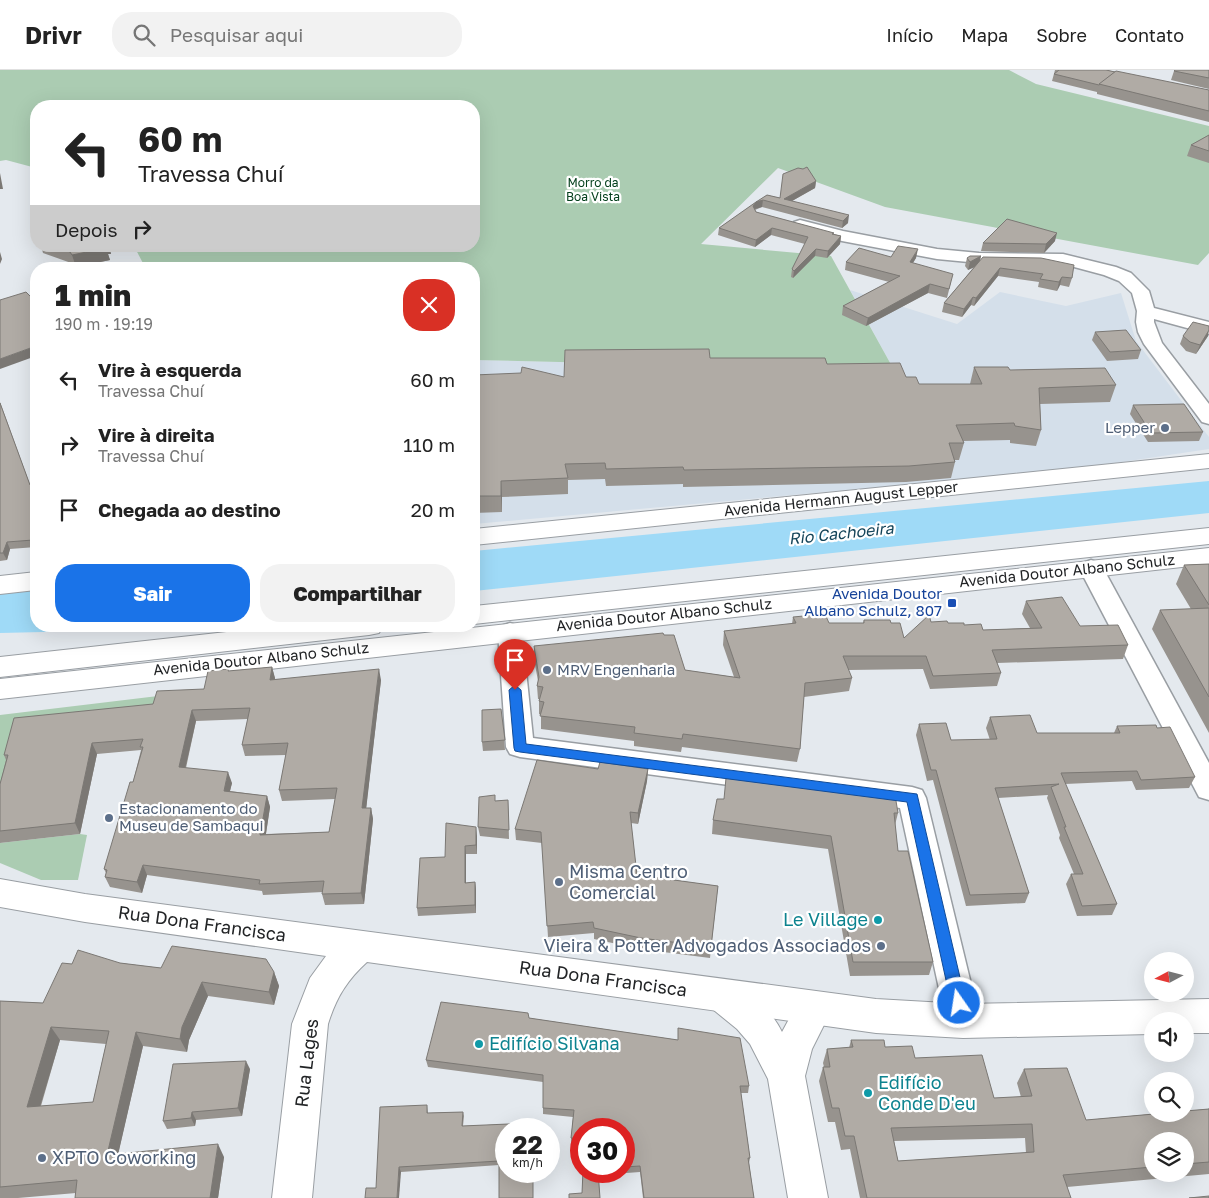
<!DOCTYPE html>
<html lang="pt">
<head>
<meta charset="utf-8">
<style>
	body { margin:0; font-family:"Golos Text",sans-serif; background:#f2f2f2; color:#222; height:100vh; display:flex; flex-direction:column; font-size:19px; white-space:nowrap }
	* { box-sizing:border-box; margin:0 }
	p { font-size:16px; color:#767676 }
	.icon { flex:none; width:28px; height:28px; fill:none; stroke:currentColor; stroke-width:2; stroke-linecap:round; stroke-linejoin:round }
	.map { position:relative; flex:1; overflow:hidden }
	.panel { position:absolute; left:30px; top:192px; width:450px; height:370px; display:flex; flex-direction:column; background:#fff; border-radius:20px; box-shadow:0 5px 20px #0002 }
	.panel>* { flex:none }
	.top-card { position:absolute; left:30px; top:30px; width:450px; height:152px; border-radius:20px; box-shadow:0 5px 20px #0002; background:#fff; color:#222; overflow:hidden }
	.needle { width:32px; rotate:263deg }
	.controls { position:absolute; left:1144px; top:882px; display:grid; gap:10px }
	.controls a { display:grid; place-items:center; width:50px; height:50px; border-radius:50%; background:#fff; box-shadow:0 5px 20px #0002; font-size:25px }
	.speed { position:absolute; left:495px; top:1048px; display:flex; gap:10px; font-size:25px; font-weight:700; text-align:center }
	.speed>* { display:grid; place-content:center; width:65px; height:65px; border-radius:50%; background:#fff; box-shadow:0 5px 20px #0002; line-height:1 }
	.speed small { font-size:12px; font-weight:400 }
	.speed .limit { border:8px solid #d22; background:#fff; color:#111 }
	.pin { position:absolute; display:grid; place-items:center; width:42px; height:42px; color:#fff; margin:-51px -21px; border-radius:50% 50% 50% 0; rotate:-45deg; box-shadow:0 0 5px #0007 }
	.pin .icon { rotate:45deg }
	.me { position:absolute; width:55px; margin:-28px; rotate:347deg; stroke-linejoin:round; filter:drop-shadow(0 0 4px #0008) }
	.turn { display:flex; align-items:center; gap:18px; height:105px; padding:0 25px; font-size:22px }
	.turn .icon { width:65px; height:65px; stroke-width:2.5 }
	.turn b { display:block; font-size:35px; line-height:42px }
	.then { display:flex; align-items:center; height:48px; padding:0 25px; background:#0003; gap:10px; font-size:19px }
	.round { display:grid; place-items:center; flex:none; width:52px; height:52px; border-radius:20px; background:#f2f2f2 }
	.summary { display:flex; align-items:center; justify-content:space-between; height:85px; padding:0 25px }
	h1 { font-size:30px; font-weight:800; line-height:38px }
	.primary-button { display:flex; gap:10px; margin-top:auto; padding:10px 25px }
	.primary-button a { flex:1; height:58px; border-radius:20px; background:#1a73e8; color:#fff; font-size:20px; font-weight:800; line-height:58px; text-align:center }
	.primary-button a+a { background:#f2f2f2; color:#222 }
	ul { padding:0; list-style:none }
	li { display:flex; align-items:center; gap:15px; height:65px; padding:0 25px }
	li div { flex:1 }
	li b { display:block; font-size:19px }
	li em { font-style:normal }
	header { display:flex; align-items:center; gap:30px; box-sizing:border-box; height:70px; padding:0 25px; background:#fff; border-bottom:1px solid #e0e0e0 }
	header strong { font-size:24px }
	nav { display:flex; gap:28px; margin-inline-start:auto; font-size:18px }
	.search { width:350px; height:45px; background:#f2f2f2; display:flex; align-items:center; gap:12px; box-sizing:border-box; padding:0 18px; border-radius:20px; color:#767676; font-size:19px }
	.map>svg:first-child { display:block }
</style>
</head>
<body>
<header>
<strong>Drivr</strong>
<div class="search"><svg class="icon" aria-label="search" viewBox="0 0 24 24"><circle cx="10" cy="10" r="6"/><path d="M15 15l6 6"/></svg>Pesquisar aqui</div>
<nav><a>Início</a><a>Mapa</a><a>Sobre</a><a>Contato</a></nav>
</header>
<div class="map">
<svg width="1209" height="1128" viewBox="0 0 1209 1128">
	<rect width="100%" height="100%" fill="#e4e9ee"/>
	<!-- built -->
	<path fill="#d4dfea" d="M850 220 957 254 1000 222 1066 236 1121 223 1136 271 1209 367V379L1069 400 474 454V290L894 300Z"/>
	<!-- green -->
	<g fill="#abccb2">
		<path d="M0 0H1009L1036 14 1209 56V183L1198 195 885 137 778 98 701 174 831 186 894 300 474 290V199H146L134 176H474V36H36V98L6 90 0 91Z"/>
		<path d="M158 626 154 645 0 748V645Z"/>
		<path d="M80 764 87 765 78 810H41L0 793V773Z"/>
	</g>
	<!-- water -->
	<g fill="#9fdaf7">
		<path d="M1209 411V443L474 521V481Z"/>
		<path d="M36 520V556H135L86 561 0 563V523Z"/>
	</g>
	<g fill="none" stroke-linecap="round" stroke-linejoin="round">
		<defs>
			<g id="minor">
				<path d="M800 150 843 161 937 179 979 183 1063 184 1116 197 1131 203 1149 221 1154 238 1209 252V264L1154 249V252L1162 273 1209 334V354L1202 352 1144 274 1138 262 1136 252 1137 241 1132 223 1119 211 1104 205 1063 194 979 193 937 189 842 171 794 158 792 155 794 152Z"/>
				<path d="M1091 490 1099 493 1103 498 1209 693V730L1199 727 1079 498 1083 493Z"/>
				<path d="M510 553 519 556 522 562 533 668 912 717 922 720 926 728 980 951 975 962 963 966 951 962 946 951 900 738 520 687 510 684 506 677 498 562 501 556Z"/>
			</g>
			<path id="tertiary" d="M723 910C748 919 770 938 782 962L801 927 814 922 827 927 832 939 812 979 805 1006 828 1128H788L768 1009 750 974 737 959 710 937 705 926 710 915Z"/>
			<path id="secondary" d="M0 809 85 824 876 929 963 934 1209 929V963H1185V951H1152V964L963 968 876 963 367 892C347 910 336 928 328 954L312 1128H272L292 954 310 908 326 886 85 852 0 837Z"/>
			<g id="primary">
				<path d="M1209 384V398L474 475V459Z"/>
				<path d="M1209 458V474L474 554V536Z"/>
				<path d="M1209 478V494L0 629V609Z"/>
				<path d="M36 502V520L0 524V506Z"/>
				<path d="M281 556H383L379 563 369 565 0 607V587Z"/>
			</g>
		</defs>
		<!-- minor casing -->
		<use href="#minor" stroke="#999ea3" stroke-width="3"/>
		<!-- tertiary casing -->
		<use href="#tertiary" stroke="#999ea3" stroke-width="2"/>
		<!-- secondary casing -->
		<use href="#secondary" stroke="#999ea3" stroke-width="2"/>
		<!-- primary casing -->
		<use href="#primary" stroke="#999ea3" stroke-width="2"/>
		<!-- minor -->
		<use href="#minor" fill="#fff" fill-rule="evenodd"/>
		<!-- tertiary -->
		<use href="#tertiary" fill="#fff" fill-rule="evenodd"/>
		<!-- secondary -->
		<use href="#secondary" fill="#fff" fill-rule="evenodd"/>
		<!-- primary -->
		<use href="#primary" fill="#fff" fill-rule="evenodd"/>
	</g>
	<!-- wall -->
	<g fill="#97938e" fill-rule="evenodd">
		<path d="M1055 0H1106L1209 20V52L1097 24V22L1052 11Z"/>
		<path d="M1209 0V19L1171 10 1174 1Z"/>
		<path d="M1209 65V93L1187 86 1191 75Z"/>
		<path d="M816 111 815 118 792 131 848 153 842 158 762 137 755 140 756 142 841 166 840 174 827 188 815 186 793 208 791 207 792 199 805 174 771 165 755 177 718 165 719 158 767 125 780 128Z"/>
		<path d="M1055 171 1044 183 981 181 983 173Z"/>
		<path d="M41 176H109L111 184H108L110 190 76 197 74 194 43 183Z"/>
		<path d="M981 186 980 190 1072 208 1069 217 1060 215 1057 221 1038 217 1039 212 998 206 974 236 971 235 962 247 942 242 944 233 974 197 968 200 965 196 967 188Z"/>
		<path d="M891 187 916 188 913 193 951 212 947 228 928 223 866 256 842 245 843 236 889 212 845 200 846 192Z"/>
		<path d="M1095 262 1141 280 1138 289 1107 291 1092 270Z"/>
		<path d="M1183 266H1208L1196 284 1186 281 1180 274Z"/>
		<path d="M710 288 827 294 906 307 919 314H970L974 297 1010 300 1116 315 1110 332 1040 334 1041 360 1036 376 1010 373V370L963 371 964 373 959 390H955V392L951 408 906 412 683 417V414L606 416 605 409 568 410V424L502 427V442L474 443V298H475V305L564 307Z"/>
		<path d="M0 332 30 415H36V477L10 479 7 490 0 491Z"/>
		<path d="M1133 335 1203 362 1199 371 1148 372 1130 344Z"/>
		<path d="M1209 494V663L1152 559 1160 540 1191 539 1176 514 1184 495Z"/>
		<path d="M1026 531 1080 556 1128 575 1123 589 997 593 1001 603 997 616 930 619 923 599 848 600 852 608 849 621 804 627 800 679 797 692 682 677 681 682 634 676V671L541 659V645L539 644V629H538L537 616 538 611 534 589V576L685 600 734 607 723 575 724 561 792 554 793 547 829 553H863L864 550 891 553 904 568 931 552 964 555 983 560 1030 558 1022 544Z"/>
		<path d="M272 597 275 609 381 610 366 738H371L373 749 364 834 325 835 322 824 323 822 263 825 262 821 147 805 142 823 110 817 105 807 106 803 104 799 133 712 141 680 97 684 80 764 0 773V714L6 690 4 685 153 634 204 619 230 601ZM248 649 242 675 245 686 286 685 279 720 282 731 335 729 329 762 266 764 270 737 267 726 230 721 232 713 186 698 196 651Z"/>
		<path d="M501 639 505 680 483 681 482 672Z"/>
		<path d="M990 647 1037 663H1114L1117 656 1157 658 1195 707 1189 718 1136 720 1132 711 1065 714 1117 834 1112 845 1077 846 1066 814 1071 804H1074L1059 768 1060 765 1047 728 1048 725 998 728 1029 823 1025 833 966 836 933 710 927 711 916 665 919 654 951 670H990L986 658Z"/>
		<path d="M598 699H648L647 711 638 754 631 753 637 805 718 816 710 888 640 879 594 869V863L548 867 542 773 516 770 515 759Z"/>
		<path d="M844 718 898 743 895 755 898 781 933 892 929 905 850 906 828 779 712 764 713 750 724 729 843 723Z"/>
		<path d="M508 730 509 769 480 766 478 757 495 731Z"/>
		<path d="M477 766V784H466V813L475 812 476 820V843L418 846 417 838 445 787Z"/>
		<path d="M120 893 161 898 274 902 279 916 274 935 208 926 189 970 187 982 143 976 118 1084 224 1087 218 1128H75L76 1123 18 1128H0V931L43 933 72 894ZM60 970 106 974 93 1032 41 1036Z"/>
		<path d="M529 948 678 970V958L749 1016 748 1023H741L750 1088 749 1093 754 1128H643L640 1102 599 1105 582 1123 583 1101H624V1059H581V1076L571 1074V1068L573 1047 543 1044V1012L428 997 426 990Z"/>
		<path d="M851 970 885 977 915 988 994 1028 1021 1027 1017 1013 1024 999 1086 1050 1208 1039 1209 1038V1104L1067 1117 1071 1128H860L850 1079 841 1080 835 1052H828L819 1011 823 997H824L823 993 827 979 849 978ZM1025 1068 1026 1083 898 1091 894 1071ZM1152 1071H1185V1104H1152Z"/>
		<path d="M250 999 242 1046 196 1050 195 1056 167 1059 163 1051Z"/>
		<path d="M427 1035 428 1043 463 1042 464 1046 463 1056 532 1053 499 1095 401 1102 376 1118Z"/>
	</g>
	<!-- shaded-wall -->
	<g fill="#7b7874">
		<path d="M0 103 3 119H0Z"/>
		<path d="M816 111 815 118 783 136 784 129Z"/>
		<path d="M763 130 762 137 755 139 752 143 753 136 756 132Z"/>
		<path d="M849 145 848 153 842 158 843 151Z"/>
		<path d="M772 158 771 165 755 177 756 170Z"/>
		<path d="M1057 163 1055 171 1044 183 1046 174Z"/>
		<path d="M841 166 840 174 827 188 828 181Z"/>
		<path d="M105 176H109L111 184H108L110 190 76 197 72 185Z"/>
		<path d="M816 179 815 186 793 208 794 201Z"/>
		<path d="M918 179 916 188 908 200 910 192Z"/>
		<path d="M0 182 2 189 0 194Z"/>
		<path d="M981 186 979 195 968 200 970 192Z"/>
		<path d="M1000 198 998 206 974 236 976 228Z"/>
		<path d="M1062 207 1060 215 1057 221 1059 212Z"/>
		<path d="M930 214 928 223 866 256 868 248Z"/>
		<path d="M973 227 971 235 962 247 964 239Z"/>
		<path d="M1209 260 1208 266 1196 284 1200 275Z"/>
		<path d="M36 276V286L0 299V289Z"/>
		<path d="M501 411 502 427V442L501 426Z"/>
		<path d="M36 456V477L33 470Z"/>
		<path d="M7 472 10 479 7 490 3 483Z"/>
		<path d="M272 597 275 608 273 621 270 610Z"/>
		<path d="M379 599 381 610 365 749 362 738Z"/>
		<path d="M192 640 196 651 183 708 179 697Z"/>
		<path d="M92 673 97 684 80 764 75 753Z"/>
		<path d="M648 699 647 711 638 754V743Z"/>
		<path d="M228 702 232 713 227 732 224 721Z"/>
		<path d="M267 726 270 737 264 776 260 765Z"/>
		<path d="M371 738 373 749 364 834 361 823Z"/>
		<path d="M476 757 477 766V784L476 775Z"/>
		<path d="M465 776 466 784V821L465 813Z"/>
		<path d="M143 795 147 805 142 823 137 812Z"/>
		<path d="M475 812 476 820V843L475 835Z"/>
		<path d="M274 902 279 916 274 935 269 922Z"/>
		<path d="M202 912 208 926 189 970 187 982 180 969 182 957Z"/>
		<path d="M51 957 60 970 36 1050 27 1037Z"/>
		<path d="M136 962 143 976 115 1098 107 1085Z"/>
		<path d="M246 991 250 999 242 1046 238 1038Z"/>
		<path d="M192 1042 196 1050 195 1056 191 1048Z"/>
		<path d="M218 1074 224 1087 218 1128H210Z"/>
		<path d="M399 1097 401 1102 399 1128H397Z"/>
	</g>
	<!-- building -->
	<g fill="#b0aba5" stroke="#7b7874" fill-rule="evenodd">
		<path d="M1059 0H1106L1115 2 1099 15 1054 4Z"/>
		<path d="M1175 0H1209V8L1174 1Z"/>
		<path d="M1116 1 1209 20V41L1099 14Z"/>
		<path d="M1209 65V81L1191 75Z"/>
		<path d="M807 97 816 111 784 129 849 145 843 151 763 130 756 132 767 125 780 128 783 104 798 98 803 99Z"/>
		<path d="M756 132 753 136 756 142 834 163 832 164 841 166 828 181 816 179 794 201 792 199 808 167 772 158 756 170 719 158Z"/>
		<path d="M1007 149 1057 163 1046 174 983 173Z"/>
		<path d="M54 176H105L106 178 72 185 70 182Z"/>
		<path d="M898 176 918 179 910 192 953 204 949 219 930 214 868 248 843 236 900 206 846 192 859 178 891 187Z"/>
		<path d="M970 186H981L970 192 967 188Z"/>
		<path d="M983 187 1041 188 1074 195 1072 208 1062 207 1059 212 1040 209 1043 204 1000 198 976 228 973 227 964 239 944 233Z"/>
		<path d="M26 222 36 232V276L0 289V230Z"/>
		<path d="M1193 252 1209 256V260L1200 275 1190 272 1183 266Z"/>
		<path d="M1126 260 1141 280 1110 282 1095 262Z"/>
		<path d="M709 279 710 288H825L827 294 900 293 906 307H916L919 314H982L974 297H1008L1010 300 1105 298 1116 315 1039 318 1041 360 1015 356 1014 353 956 355 964 373H949L955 392 909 396 684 400 683 397 606 399 605 393 565 394 568 408 501 411V426H474V298H475L474 305 521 303 522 297 564 307 565 280Z"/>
		<path d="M0 333 30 415H36V456L33 470 7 472 3 483H0Z"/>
		<path d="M1184 334 1203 362 1151 363 1133 335Z"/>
		<path d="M1209 494V535L1184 495Z"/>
		<path d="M1062 527 1080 556 1118 555 1128 575 992 580 1001 603 933 606 926 586H843L852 608 805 613 800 679 683 664 682 669 634 663 635 657 540 646 544 632 539 631 543 617 537 616 539 607 534 576 663 563 664 565H674L685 600 740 608 724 561 796 553 793 547 825 544 829 553H864V550H890L891 553H900L904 568 929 545 931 552 947 551 948 553H964V555L981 554 983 560 1042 558 1026 531Z"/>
		<path d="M1209 538V627L1160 540Z"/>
		<path d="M272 597 270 610 379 599 362 738H371L361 823 322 824 324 811 259 814 260 810 143 795 137 812 105 807 107 800 104 799 130 712H133L143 677H140L143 669 92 673 75 753 0 761V714L8 685H4L14 648 153 634 157 621 204 619 208 601 229 599 228 601ZM250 638 242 675 288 673 279 720 337 718 329 762 260 765 267 726 224 721 228 702 179 697 192 640Z"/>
		<path d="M501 639 505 670 482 672V640Z"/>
		<path d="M1030 645 1037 663H1120L1117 656 1156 655 1157 658 1170 657 1195 707 1141 710 1137 701 1061 703 1117 834 1082 836 1071 804H1083L1064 757H1066L1051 717 1059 714 995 718 1029 823 970 825 936 700H931L919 654 946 653 951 670 997 669 990 647Z"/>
		<path d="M537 690 598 699 600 692 648 699 638 743 630 742 637 805 718 816 711 877 641 868 594 858 593 852 547 856 541 762 515 759Z"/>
		<path d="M726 708 844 723V718L895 725 898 743H894L898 781H908L933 892H853L831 766 713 750 717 729H724Z"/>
		<path d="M495 725V731L508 730 509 760 478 757 479 727Z"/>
		<path d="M446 753 476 757V775L465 776V813L475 812V835L417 838 420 788 445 787Z"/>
		<path d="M172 876 266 889 274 902 269 922 202 912 182 957 180 969 136 962 107 1085 218 1074 210 1128H75L77 1110 0 1117V931L43 933 62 893 72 894 78 880 120 893 161 898ZM51 957 109 961 93 1032 27 1037Z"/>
		<path d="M441 932 528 943 529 948 678 970V958L740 968 749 1016H740L750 1088H748L754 1128H644L640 1096 624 1097V1059H581V1069L571 1068 574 1040 543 1038V1005L426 990Z"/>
		<path d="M851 970H884L885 977 912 976 915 988 982 985 994 1028 1032 1026 1024 999 1067 998 1086 1050 1154 1044H1185V1041L1209 1039V1092L1185 1094V1071H1152V1097L1063 1105 1071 1128H867L854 1066H845L839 1038H832L823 997H830L827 979 853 977ZM1032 1054 1034 1082 898 1091 891 1058Z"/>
		<path d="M246 991 238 1038 192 1042 191 1048 163 1051 173 994Z"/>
		<path d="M427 1035V1043L463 1042 462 1056 532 1053V1059H506V1101H533V1128H499V1091L399 1097 397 1128H365L366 1118H376L380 1037Z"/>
		<path d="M583 1101H598L600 1128H569V1124L582 1123Z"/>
		<path d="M1209 1126V1128H1189Z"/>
	</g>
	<!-- route -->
	<path fill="#1a73e8" stroke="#114b97" d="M515 615 521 620 526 674 917 724 966 933 964 938 959 940 953 938 951 933 907 732 520 682 515 681 514 678 509 620Z"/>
	<!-- markers -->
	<g fill="#5c6f8a" stroke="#fff" stroke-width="2">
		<circle cx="1165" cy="358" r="5"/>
		<circle cx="547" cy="600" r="5"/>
		<circle cx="109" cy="748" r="5"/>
		<circle cx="559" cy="812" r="5"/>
		<circle cx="881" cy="876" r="5"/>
		<circle cx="42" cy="1088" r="5"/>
	</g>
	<rect fill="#1a4fb4" stroke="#fff" stroke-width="2" x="947" y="528" width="10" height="10" rx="2.5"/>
	<g fill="#0f9aa8" stroke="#fff" stroke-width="2">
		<circle cx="878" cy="850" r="5"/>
		<circle cx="479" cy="974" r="5"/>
		<circle cx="868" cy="1023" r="5"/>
	</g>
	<g text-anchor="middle" stroke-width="4.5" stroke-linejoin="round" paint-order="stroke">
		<!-- far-park labels -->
		<g font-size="12" fill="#05401d" stroke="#fff">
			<text x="593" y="117">Morro da<tspan x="593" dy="14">Boa Vista</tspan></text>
		</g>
		<!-- service labels -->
		<g font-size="15" fill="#4e5e75" stroke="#fff" text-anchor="start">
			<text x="1155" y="363" text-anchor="end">Lepper</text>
			<text x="557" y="605">MRV Engenharia</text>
			<text x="119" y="744">Estacionamento do<tspan x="119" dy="17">Museu de Sambaqui</tspan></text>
		</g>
		<!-- street labels -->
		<g font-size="15" fill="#222426" stroke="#fff">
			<text transform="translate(841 429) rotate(-6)" y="5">Avenida Hermann August Lepper</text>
			<text transform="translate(1067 501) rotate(-6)" y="5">Avenida Doutor Albano Schulz</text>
			<text transform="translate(664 545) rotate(-6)" y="5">Avenida Doutor Albano Schulz</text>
			<text transform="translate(261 589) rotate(-6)" y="5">Avenida Doutor Albano Schulz</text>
		</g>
		<!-- transit labels -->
		<g font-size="15" fill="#164399" stroke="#fff" text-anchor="end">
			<text x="942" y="529">Avenida Doutor<tspan x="942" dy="17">Albano Schulz, 807</tspan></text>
		</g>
		<!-- water labels -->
		<g font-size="16" font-style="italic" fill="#144459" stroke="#fff">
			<text transform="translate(841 463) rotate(-6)" y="6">Rio Cachoeira</text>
		</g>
		<!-- near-service labels -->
		<g font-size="18" fill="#4e5e75" stroke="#fff" text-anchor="start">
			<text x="569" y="808">Misma Centro<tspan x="569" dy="21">Comercial</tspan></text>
			<text x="871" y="882" text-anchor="end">Vieira &amp; Potter Advogados Associados</text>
			<text x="52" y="1094">XPTO Coworking</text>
		</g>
		<!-- near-culture labels -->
		<g font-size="18" fill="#0d838f" stroke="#fff" text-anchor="start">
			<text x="868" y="856" text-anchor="end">Le Village</text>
			<text x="489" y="980">Edifício Silvana</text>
			<text x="878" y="1019">Edifício<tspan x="878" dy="21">Conde D'eu</tspan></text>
		</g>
		<!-- near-street labels -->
		<g font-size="18" fill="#222426" stroke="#fff">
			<text transform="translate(202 854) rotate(8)" y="6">Rua Dona Francisca</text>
			<text transform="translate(603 909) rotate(8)" y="6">Rua Dona Francisca</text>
			<text transform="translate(307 993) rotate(-83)" y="6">Rua Lages</text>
		</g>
	</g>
</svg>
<div class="controls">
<a><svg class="needle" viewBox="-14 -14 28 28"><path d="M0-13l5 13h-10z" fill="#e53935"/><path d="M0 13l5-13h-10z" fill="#767676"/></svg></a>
<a><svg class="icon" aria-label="sound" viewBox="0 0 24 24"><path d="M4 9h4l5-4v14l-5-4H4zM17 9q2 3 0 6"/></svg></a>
<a><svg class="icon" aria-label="search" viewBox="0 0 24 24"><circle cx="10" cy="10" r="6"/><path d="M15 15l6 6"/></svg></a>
<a><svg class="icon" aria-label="layers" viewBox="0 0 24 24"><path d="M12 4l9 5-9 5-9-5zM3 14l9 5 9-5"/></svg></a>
</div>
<div class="speed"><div>22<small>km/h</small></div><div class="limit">30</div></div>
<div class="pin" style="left:515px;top:620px;background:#d93025"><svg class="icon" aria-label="arrive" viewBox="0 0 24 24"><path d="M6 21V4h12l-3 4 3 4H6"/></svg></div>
<svg class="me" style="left:959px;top:933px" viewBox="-20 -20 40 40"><circle r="17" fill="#1a73e8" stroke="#fff" stroke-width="3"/><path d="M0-11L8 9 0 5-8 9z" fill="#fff"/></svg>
<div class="top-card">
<div class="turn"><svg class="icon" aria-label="left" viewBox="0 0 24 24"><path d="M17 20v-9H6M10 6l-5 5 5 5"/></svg><div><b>60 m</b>Travessa Chuí</div></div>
<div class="then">Depois<svg class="icon" aria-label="right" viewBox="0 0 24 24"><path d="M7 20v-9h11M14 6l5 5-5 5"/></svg></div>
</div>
<section class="panel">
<div class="summary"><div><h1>1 min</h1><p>190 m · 19:19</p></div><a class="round" style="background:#d93025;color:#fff"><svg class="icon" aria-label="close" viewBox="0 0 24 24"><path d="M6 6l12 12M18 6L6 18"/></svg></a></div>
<ul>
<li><svg class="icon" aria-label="left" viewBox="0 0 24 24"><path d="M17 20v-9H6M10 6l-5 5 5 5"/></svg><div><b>Vire à esquerda</b><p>Travessa Chuí</p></div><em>60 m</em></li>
<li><svg class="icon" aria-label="right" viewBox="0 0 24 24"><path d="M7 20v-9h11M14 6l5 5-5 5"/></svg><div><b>Vire à direita</b><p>Travessa Chuí</p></div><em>110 m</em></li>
<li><svg class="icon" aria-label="arrive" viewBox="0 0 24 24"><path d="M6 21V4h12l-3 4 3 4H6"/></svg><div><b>Chegada ao destino</b></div><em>20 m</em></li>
</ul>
<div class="primary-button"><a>Sair</a><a>Compartilhar</a></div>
</section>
</div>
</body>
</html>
